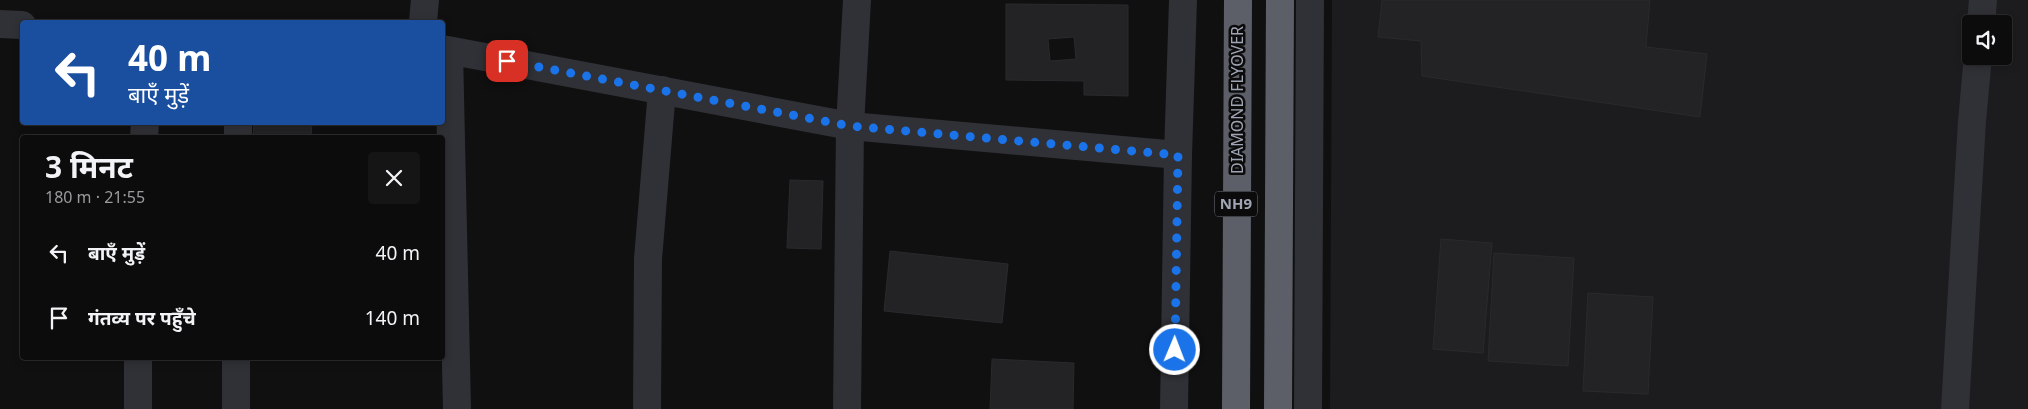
<!DOCTYPE html>
<html lang="hi">
<head>
<meta charset="utf-8">
<style>
	body { margin:0; font-family:"Noto Sans","Noto Sans Devanagari",sans-serif; background:#151516; color:#f1f3f6; height:100vh; display:flex; flex-direction:column; font-size:19px; white-space:nowrap }
	* { box-sizing:border-box; margin:0 }
	p { font-size:16px; color:#9a9b9d }
	.icon { flex:none; width:28px; height:28px; fill:none; stroke:currentColor; stroke-width:2; stroke-linecap:round; stroke-linejoin:round }
	.map { position:relative; flex:1; overflow:hidden }
	.side { position:absolute; left:20px; top:135px; width:425px; height:225px; display:flex; flex-direction:column; background:#0c0c0d; border-radius:5px; box-shadow:0 2px 8px #0003,0 0 0 1px #2c2c2e }
	.side>* { flex:none }
	.banner { position:absolute; left:20px; top:20px; width:425px; height:105px; border-radius:5px; box-shadow:0 2px 8px #0003,0 0 0 1px #2c2c2e; background:#1a4fa0; color:#fff; overflow:hidden }
	.buttons { position:absolute; left:1962px; top:15px; display:grid; gap:10px }
	.buttons a { display:grid; place-items:center; width:50px; height:50px; border-radius:5px; background:#0c0c0d; box-shadow:0 2px 8px #0003,0 0 0 1px #2c2c2e; font-size:25px }
	.pin { position:absolute; display:grid; place-items:center; width:42px; height:42px; color:#fff; margin:-21px; border-radius:10px; box-shadow:0 2px 8px #0006 }
	.me { position:absolute; width:55px; margin:-28px; rotate:1deg; stroke-linejoin:round; filter:drop-shadow(0 0 4px #0008) }
	.turn { display:flex; align-items:center; gap:18px; height:105px; padding:0 25px; font-size:22px }
	.turn .icon { width:65px; height:65px; stroke-width:2.5 }
	.turn b { display:block; font-size:35px; line-height:42px }
	.round { display:grid; place-items:center; flex:none; width:52px; height:52px; border-radius:5px; background:#151516 }
	.headline { display:flex; align-items:center; justify-content:space-between; height:85px; padding:0 25px }
	h1 { font-size:30px; font-weight:700; line-height:38px }
	ul { padding:0; list-style:none }
	li { display:flex; align-items:center; gap:15px; height:65px; padding:0 25px }
	li div { flex:1 }
	li b { display:block; font-size:19px }
	li em { font-style:normal }
	.map>svg:first-child { display:block }
</style>
</head>
<body>
<div class="map">
<svg width="2028" height="409" viewBox="0 0 2028 409">
	<rect width="100%" height="100%" fill="#101011"/>
	<!-- built -->
	<path fill="#1c1c1e" fill-rule="evenodd" d="M1332 0H2028V409H1330ZM1971 24H2004V56H1971Z"/>
	<!-- building -->
	<g fill="#232325" stroke="#2a292d" fill-rule="evenodd">
		<path d="M1382 0H1650L1646 47 1707 54 1700 117 1422 76 1421 41 1378 37Z"/>
		<path d="M1006 4 1128 5V96L1084 95V81L1006 80ZM1074 37 1076 59 1050 61 1048 39Z"/>
		<path d="M254 122H312L311 138H253Z"/>
		<path d="M790 180 823 181 821 249 787 248Z"/>
		<path d="M1441 239 1492 243 1483 353 1433 349Z"/>
		<path d="M890 251 1008 264 1002 323 884 311Z"/>
		<path d="M1494 253 1574 258 1568 366 1488 361Z"/>
		<path d="M1588 293 1653 297 1648 394 1583 391Z"/>
		<path d="M992 359 1074 363 1073 409H990Z"/>
	</g>
	<g fill="none" stroke-linecap="round" stroke-linejoin="round">
		<!-- minor -->
		<g stroke="#303136" stroke-width="28">
			<path d="M423 22 425 0"/>
			<path d="M0 24 22 25"/>
			<path d="M1981 24 1983 0"/>
			<path d="M442 49 850 126 1178 155"/>
			<path d="M449 51 457 409"/>
			<path d="M144 138 145 122"/>
			<path d="M238 138V122"/>
			<path d="M138 409V358"/>
			<path d="M236 409V358"/>
			<path d="M647 409 648 259 662 90"/>
			<path d="M847 409 850 126 857 0"/>
			<path d="M1174 409 1178 155 1183 0"/>
			<path d="M1308 409 1310 0"/>
			<path d="M1955 409 1972 121 1978 56"/>
		</g>
		<!-- highway -->
		<g stroke="#5c5f68" stroke-width="28">
			<path d="M1236 409 1238 0"/>
			<path d="M1278 409 1280 0"/>
		</g>
	</g>
	<g fill="none" stroke-linecap="round" stroke-linejoin="round">
		<!-- route -->
		<path stroke="#1a73e8" stroke-width="9" stroke-dasharray="0 16.2" d="M507 61 850 126 1178 155 1175 350"/>
	</g>
	<g text-anchor="middle" stroke-width="5" stroke-linejoin="round" paint-order="stroke">
		<!-- shield labels -->
		<rect fill="#0b0b0c" stroke="#737781" stroke-width="1" x="1215" y="191.5" width="42" height="25" rx="4"/>
		<g font-size="15" font-weight="bold" fill="#a0a5b3">
			<text x="1236" y="209">NH9</text>
		</g>
		<!-- street labels -->
		<g font-size="16" fill="#a0a5b3" stroke="#0b0b0c">
			<text transform="translate(1237 100) rotate(-90)" y="6">DIAMOND FLYOVER</text>
		</g>
	</g>
</svg>
<div class="buttons">
<a><svg class="icon" aria-label="sound" viewBox="0 0 24 24"><path d="M4 9h4l5-4v14l-5-4H4zM17 9q2 3 0 6"/></svg></a>
</div>
<div class="pin" style="left:507px;top:61px;background:#d93025"><svg class="icon" aria-label="arrive" viewBox="0 0 24 24"><path d="M6 21V4h12l-3 4 3 4H6"/></svg></div>
<svg class="me" style="left:1175px;top:350px" viewBox="-20 -20 40 40"><circle r="17" fill="#1a73e8" stroke="#fff" stroke-width="3"/><path d="M0-11L8 9 0 5-8 9z" fill="#fff"/></svg>
<div class="banner">
<div class="turn"><svg class="icon" aria-label="left" viewBox="0 0 24 24"><path d="M17 20v-9H6M10 6l-5 5 5 5"/></svg><div><b>40 m</b>बाएँ मुड़ें</div></div>
</div>
<section class="side">
<div class="headline"><div><h1>3 मिनट</h1><p>180 m · 21:55</p></div><a class="round"><svg class="icon" aria-label="close" viewBox="0 0 24 24"><path d="M6 6l12 12M18 6L6 18"/></svg></a></div>
<ul>
<li><svg class="icon" aria-label="left" viewBox="0 0 24 24"><path d="M17 20v-9H6M10 6l-5 5 5 5"/></svg><div><b>बाएँ मुड़ें</b></div><em>40 m</em></li>
<li><svg class="icon" aria-label="arrive" viewBox="0 0 24 24"><path d="M6 21V4h12l-3 4 3 4H6"/></svg><div><b>गंतव्य पर पहुँचे</b></div><em>140 m</em></li>
</ul>
</section>
</div>
</body>
</html>
